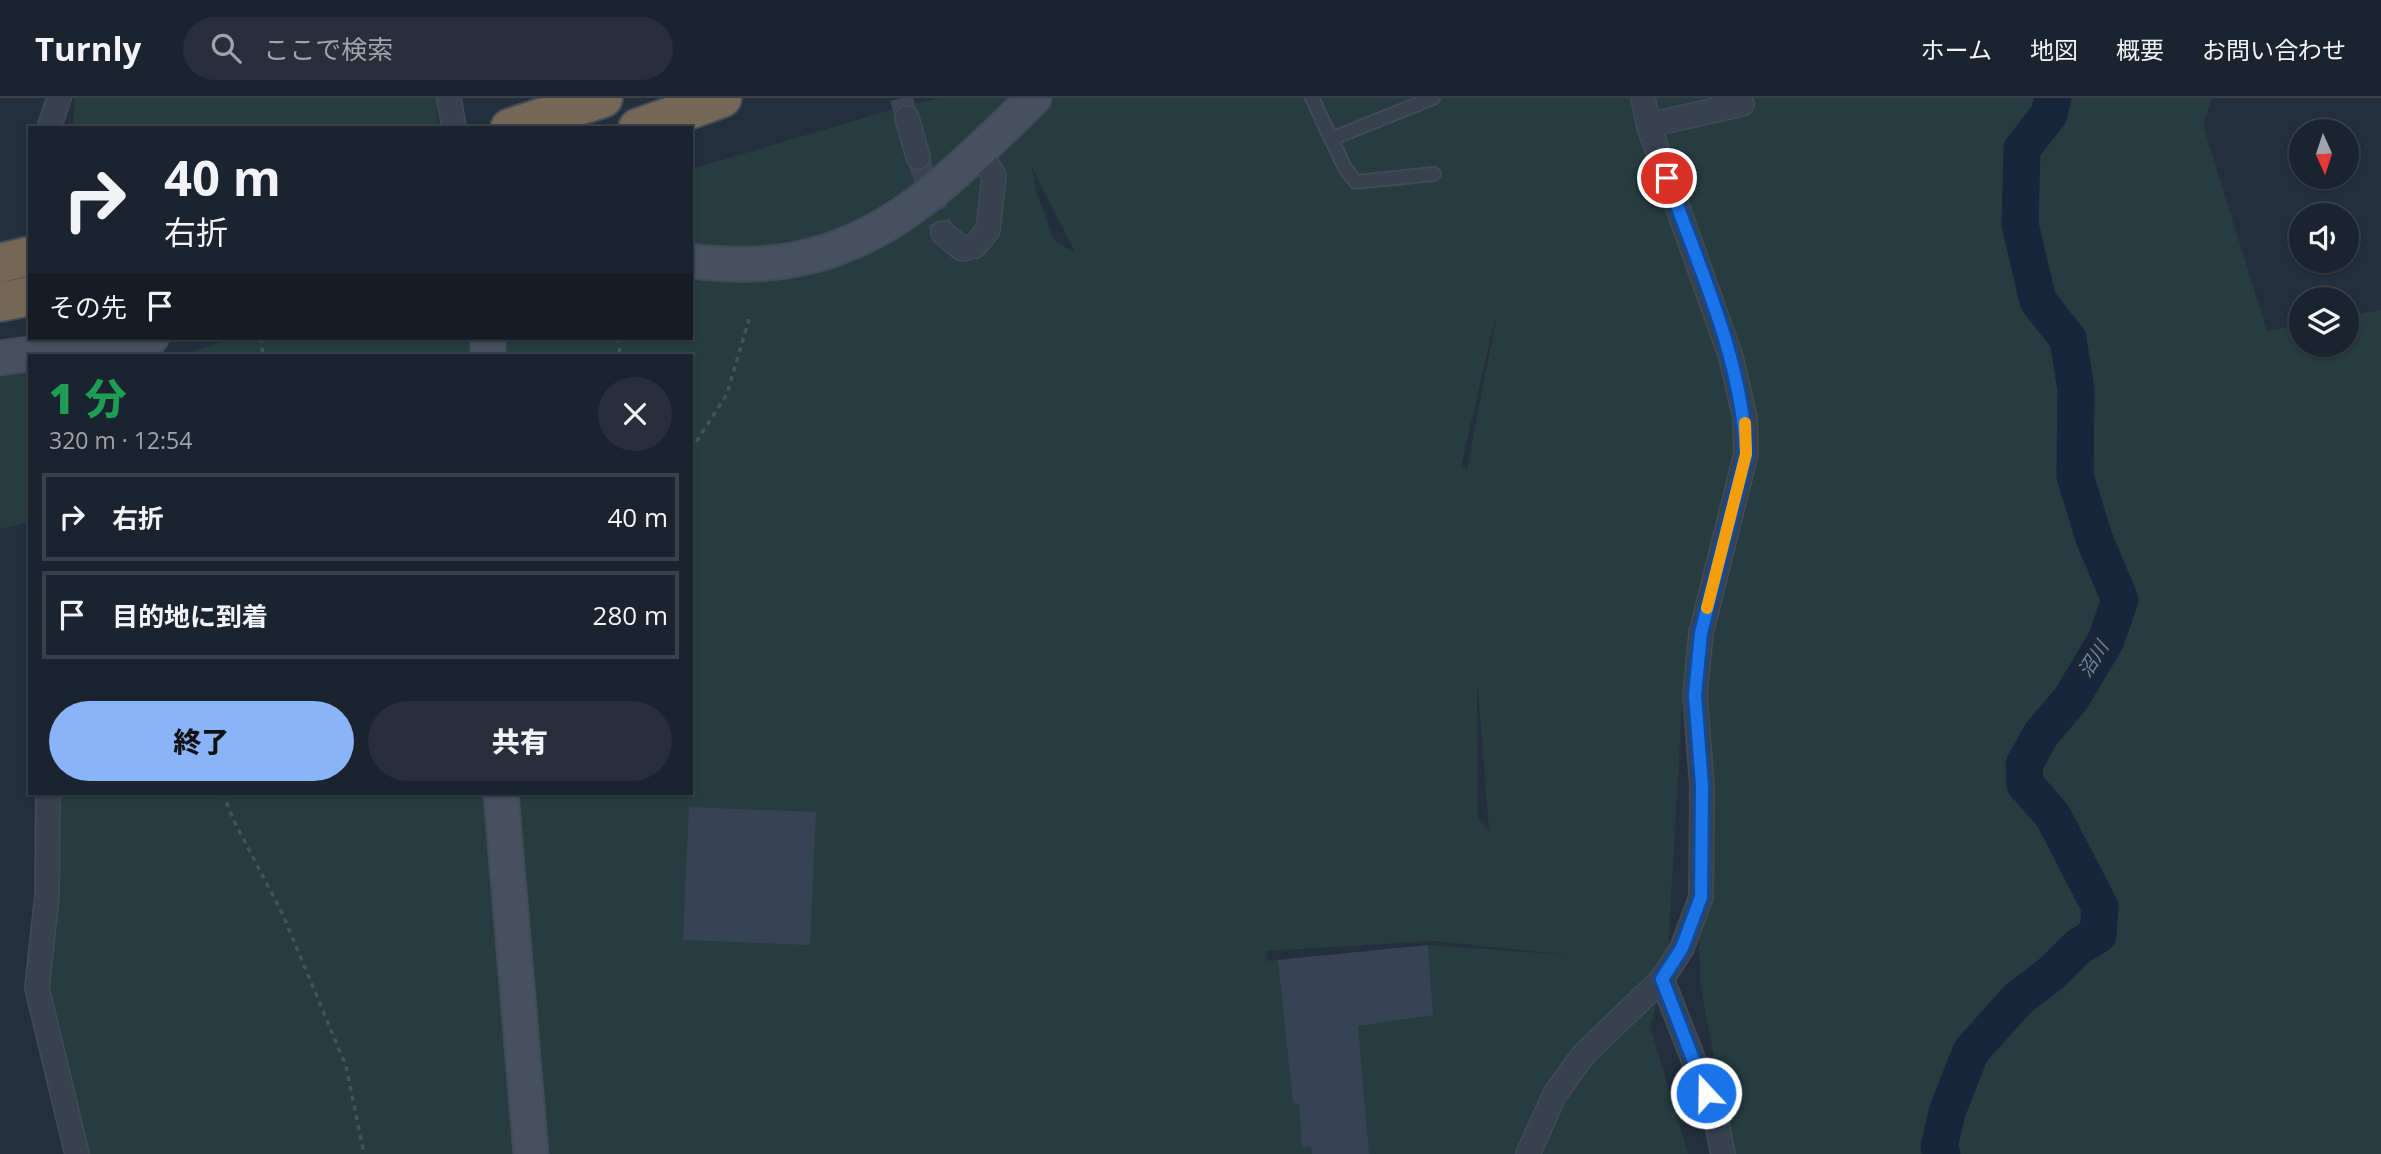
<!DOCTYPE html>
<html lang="ja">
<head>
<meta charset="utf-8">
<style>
	body { margin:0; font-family:"Open Sans","Noto Sans JP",sans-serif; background:#282f3a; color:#f1f3f6; height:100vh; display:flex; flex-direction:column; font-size:26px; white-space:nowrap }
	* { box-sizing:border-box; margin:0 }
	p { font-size:23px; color:#a0a4aa }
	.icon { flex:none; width:38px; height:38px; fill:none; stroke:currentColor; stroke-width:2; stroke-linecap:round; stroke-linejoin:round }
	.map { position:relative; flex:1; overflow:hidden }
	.panel { position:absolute; left:28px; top:256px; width:665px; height:441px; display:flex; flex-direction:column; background:#1b232e; border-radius:0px; box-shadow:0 2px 5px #0004,0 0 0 2px #39404a }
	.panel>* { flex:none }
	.guide { position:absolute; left:28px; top:28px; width:665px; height:214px; border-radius:0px; box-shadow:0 2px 5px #0004,0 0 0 2px #39404a; background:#1b232e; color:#f1f3f6; overflow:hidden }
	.needle { width:46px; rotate:177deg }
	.fabs { position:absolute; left:2289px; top:21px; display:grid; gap:14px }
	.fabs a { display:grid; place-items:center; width:70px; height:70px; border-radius:50%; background:#1b232e; box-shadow:0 2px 5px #0004,0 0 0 2px #39404a; font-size:35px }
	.pin { position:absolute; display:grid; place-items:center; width:60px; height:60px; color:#fff; margin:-30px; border:4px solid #fff; border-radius:50%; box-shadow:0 2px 7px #0007 }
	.me { position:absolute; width:77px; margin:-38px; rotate:339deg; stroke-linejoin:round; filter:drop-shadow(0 0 5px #0008) }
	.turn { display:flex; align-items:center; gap:24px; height:147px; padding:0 21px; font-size:32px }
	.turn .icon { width:91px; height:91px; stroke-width:2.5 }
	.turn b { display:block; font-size:49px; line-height:60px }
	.then { display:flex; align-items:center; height:66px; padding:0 21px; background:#0003; gap:14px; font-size:26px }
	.round { display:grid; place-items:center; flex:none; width:74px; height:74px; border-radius:37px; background:#282f3a }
	.headline { display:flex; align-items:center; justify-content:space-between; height:119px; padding:0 21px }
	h1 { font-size:42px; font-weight:800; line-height:52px; color:#1e9e55 }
	.primary-button { display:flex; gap:14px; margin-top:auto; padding:14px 21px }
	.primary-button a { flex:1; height:80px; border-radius:42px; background:#8ab4f8; color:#111; font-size:28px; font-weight:800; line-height:80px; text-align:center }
	.primary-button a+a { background:#282f3a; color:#f1f3f6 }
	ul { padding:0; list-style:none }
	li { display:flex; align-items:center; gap:21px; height:88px; margin:0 14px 10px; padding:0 7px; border:4px solid #39404a; border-radius:0px }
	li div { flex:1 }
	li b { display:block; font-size:26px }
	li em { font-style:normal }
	header { display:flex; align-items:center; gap:42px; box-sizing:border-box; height:98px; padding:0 35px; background:#1b232e; border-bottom:2px solid #39404a }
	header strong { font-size:33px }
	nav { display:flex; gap:38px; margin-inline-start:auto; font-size:24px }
	.search { width:490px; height:63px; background:#282f3a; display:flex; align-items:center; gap:18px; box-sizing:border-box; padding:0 24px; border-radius:38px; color:#a0a4aa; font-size:26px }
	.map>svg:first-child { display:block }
</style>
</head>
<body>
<header>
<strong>Turnly</strong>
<div class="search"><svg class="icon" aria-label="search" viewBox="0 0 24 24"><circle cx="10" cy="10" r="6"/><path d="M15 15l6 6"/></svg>ここで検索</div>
<nav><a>ホーム</a><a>地図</a><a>概要</a><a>お問い合わせ</a></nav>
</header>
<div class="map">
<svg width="2381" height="1056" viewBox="0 0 2381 1056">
	<rect width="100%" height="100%" fill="#242f3e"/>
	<!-- green -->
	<g fill="#263c3f" fill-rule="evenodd">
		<path d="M75 0H437V28L73 30Z"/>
		<path d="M941 0H2212L2203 27 2267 233 2301 227V247H2347V218L2381 212V1056H1732L1700 885 1695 597 1683 592 1667 870 1650 928 1688 1056H67L40 864 46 695H691V257H162L189 255 232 240H691V71L904 8ZM1032 70 1033 71 1076 156 1054 142 1036 93ZM1495 221H1496L1467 372 1461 368ZM1477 591H1478L1489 732 1478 721ZM1434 843 1570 857 1428 847 1267 863V853Z"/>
		<path d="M30 268V424L0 431V274Z"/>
	</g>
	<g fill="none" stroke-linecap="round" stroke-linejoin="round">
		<!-- river -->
		<path stroke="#17263c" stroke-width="37" d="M1942 1056 1939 1049 1947 1014 1971 953 2018 901 2053 874 2079 848 2098 837 2100 809 2053 718 2025 686 2024 667 2041 636 2071 601 2106 542 2120 502 2094 440 2075 378 2076 292 2068 241 2038 203 2020 126 2022 51 2049 16 2053 0"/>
	</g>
	<!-- building -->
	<g fill="#364354">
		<path d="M689 709 816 714 810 847 683 842Z"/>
		<path d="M1428 847 1433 917 1358 928 1369 1056H1312L1311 1048 1302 1049 1299 1006 1293 1005 1278 862Z"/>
	</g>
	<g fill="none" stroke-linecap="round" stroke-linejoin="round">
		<!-- street-tunnel -->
		<g stroke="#3a4453" stroke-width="23" stroke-dasharray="23 11" stroke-linecap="butt">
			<path d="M901 0 907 20"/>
			<path d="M918 59 943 135"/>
		</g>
		<defs>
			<g id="lane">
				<path d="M1312 0 1345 70 1356 84 1434 76"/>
				<path d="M1331 41 1433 0"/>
			</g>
			<g id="street">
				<path d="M449 0 454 30"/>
				<path d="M907 20 918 59"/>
				<path d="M1649 27 1742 6"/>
				<path d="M49 30 59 0"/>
				<path d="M943 135 962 151 975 148 988 132 994 78 979 53"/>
				<path d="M48 695 47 797 37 890 77 1056"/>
				<path d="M1662 881 1715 1017 1723 1056"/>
				<path d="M1528 1056 1555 996 1584 956 1662 881 1682 850 1701 799 1702 688 1695 597 1701 535 1746 356 1745 320 1731 259 1649 29 1643 0"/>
			</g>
			<g id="secondary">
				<path d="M691 163C854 184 927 103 1034 0"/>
				<path d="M488 240V257"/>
				<path d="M0 260 151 240"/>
				<path d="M501 695 531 1056"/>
			</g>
			<g id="highway">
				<path d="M510 30 603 0"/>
				<path d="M638 30 722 0"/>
				<path d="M0 165 30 158"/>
				<path d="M0 204 30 198"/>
			</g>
		</defs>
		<!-- lane casing -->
		<use href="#lane" stroke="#414a57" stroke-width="16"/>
		<!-- street casing -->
		<use href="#street" stroke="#414a57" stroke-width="26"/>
		<!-- secondary casing -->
		<use href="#secondary" stroke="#414a57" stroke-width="37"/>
		<!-- highway casing -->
		<use href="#highway" stroke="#434c59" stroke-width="42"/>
		<!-- path -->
		<g stroke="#3f5557" stroke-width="3.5" stroke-dasharray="5 5" stroke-linecap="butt">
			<path d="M261 240 263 257"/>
			<path d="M618 240 620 257"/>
			<path d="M691 352 727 296 749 221"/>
			<path d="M223 695 233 721 283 817 346 968 364 1056"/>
		</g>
		<!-- lane -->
		<use href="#lane" stroke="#38414e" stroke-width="12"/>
		<!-- street -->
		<use href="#street" stroke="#38414e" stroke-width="23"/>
		<!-- secondary -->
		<use href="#secondary" stroke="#465061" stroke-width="33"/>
		<!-- highway -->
		<use href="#highway" stroke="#746855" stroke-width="38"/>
	</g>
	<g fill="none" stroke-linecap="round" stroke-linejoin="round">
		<defs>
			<path id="route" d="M1667 80C1699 170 1742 260 1746 356L1701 535 1695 597 1702 688 1701 799 1682 850 1662 881 1706 995"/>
		</defs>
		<!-- route casing -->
		<use href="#route" stroke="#114b97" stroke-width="18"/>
		<!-- route -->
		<use href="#route" stroke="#1a73e8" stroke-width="12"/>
		<!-- slow -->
		<path stroke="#f59e0b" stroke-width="12" d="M1707 510 1746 356 1745 325"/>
	</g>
	<g text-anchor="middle" stroke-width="7" stroke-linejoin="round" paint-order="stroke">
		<!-- water labels -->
		<g font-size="19" font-style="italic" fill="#6d86a8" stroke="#1d2633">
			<text transform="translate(2093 561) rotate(-58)" y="7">沼川</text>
		</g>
	</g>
</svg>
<div class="fabs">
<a><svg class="needle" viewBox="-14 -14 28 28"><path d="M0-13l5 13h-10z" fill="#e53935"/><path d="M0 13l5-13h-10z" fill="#a0a4aa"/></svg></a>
<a><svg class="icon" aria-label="sound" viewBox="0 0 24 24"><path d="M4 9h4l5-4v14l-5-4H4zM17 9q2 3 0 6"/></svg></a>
<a><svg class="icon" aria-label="layers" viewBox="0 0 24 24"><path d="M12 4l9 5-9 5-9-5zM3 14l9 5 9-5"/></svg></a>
</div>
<div class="pin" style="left:1667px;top:80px;background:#d93025"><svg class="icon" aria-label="arrive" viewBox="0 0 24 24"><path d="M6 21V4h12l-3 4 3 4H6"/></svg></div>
<svg class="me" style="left:1706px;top:995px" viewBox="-20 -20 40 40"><circle r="17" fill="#1a73e8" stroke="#fff" stroke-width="3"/><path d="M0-11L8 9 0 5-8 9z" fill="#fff"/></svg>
<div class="guide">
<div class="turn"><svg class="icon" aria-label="right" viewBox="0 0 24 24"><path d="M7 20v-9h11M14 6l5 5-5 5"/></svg><div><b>40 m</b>右折</div></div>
<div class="then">その先<svg class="icon" aria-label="arrive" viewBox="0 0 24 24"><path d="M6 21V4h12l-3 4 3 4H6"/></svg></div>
</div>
<section class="panel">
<div class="headline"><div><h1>1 分</h1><p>320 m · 12:54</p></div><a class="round"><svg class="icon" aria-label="close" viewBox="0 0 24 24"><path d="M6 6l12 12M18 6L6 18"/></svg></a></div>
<ul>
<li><svg class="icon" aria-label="right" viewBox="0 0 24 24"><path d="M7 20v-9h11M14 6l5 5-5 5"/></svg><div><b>右折</b></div><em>40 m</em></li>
<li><svg class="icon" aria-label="arrive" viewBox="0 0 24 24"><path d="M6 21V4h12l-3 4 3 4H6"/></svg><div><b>目的地に到着</b></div><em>280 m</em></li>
</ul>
<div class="primary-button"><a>終了</a><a>共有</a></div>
</section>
</div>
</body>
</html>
